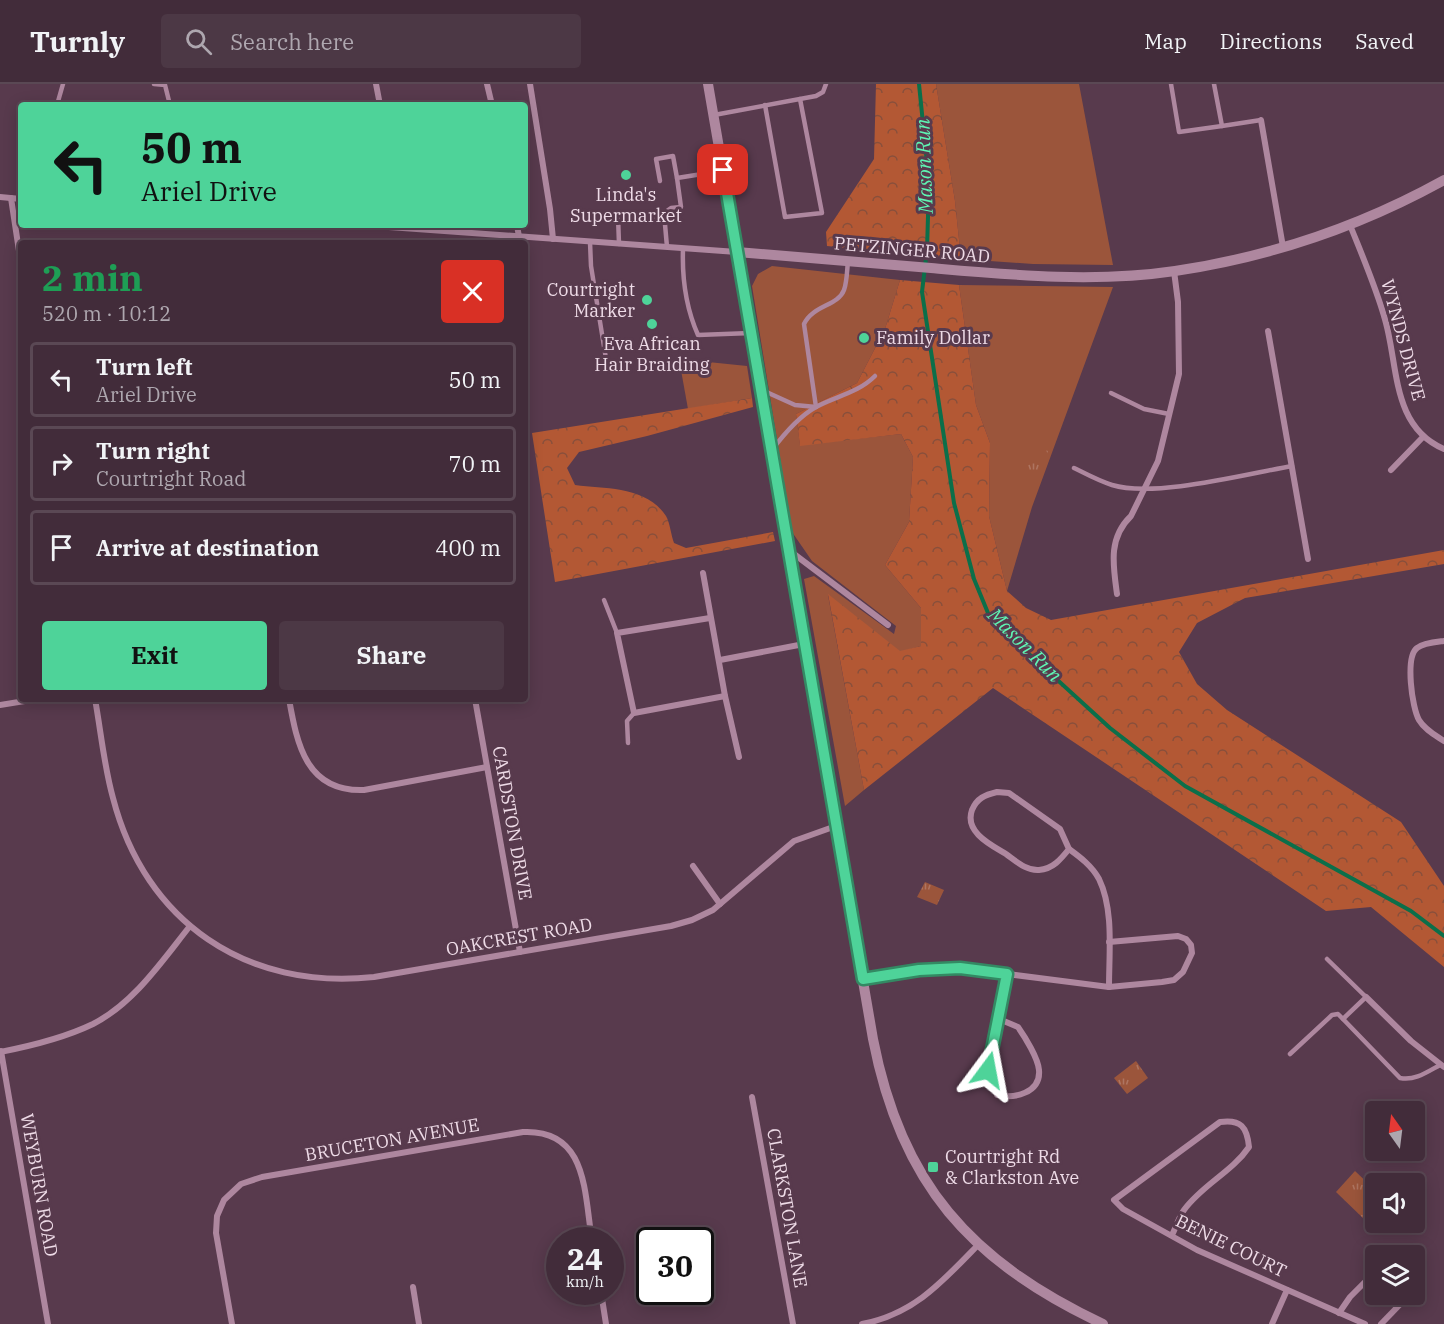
<!DOCTYPE html>
<html lang="en">
<head>
<meta charset="utf-8">
<style>
	body { margin:0; font-family:"IBM Plex Serif",serif; background:#4c3845; color:#f1f3f6; height:100vh; display:flex; flex-direction:column; font-size:22px; white-space:nowrap }
	* { box-sizing:border-box; margin:0 }
	p { font-size:20px; color:#aea7af }
	.icon { flex:none; width:33px; height:33px; fill:none; stroke:currentColor; stroke-width:2; stroke-linecap:round; stroke-linejoin:round }
	.map { position:relative; flex:1; overflow:hidden }
	.details { position:absolute; left:18px; top:156px; width:510px; height:462px; display:flex; flex-direction:column; background:#422c3a; border-radius:6px; box-shadow:0 3px 15px #0003,0 0 0 2px #5a4854 }
	.details>* { flex:none }
	.guide { position:absolute; left:18px; top:18px; width:510px; height:126px; border-radius:6px; box-shadow:0 3px 15px #0003,0 0 0 2px #5a4854; background:#4ed399; color:#111; overflow:hidden }
	.needle { width:39px; rotate:346deg }
	.fabs { position:absolute; left:1365px; top:1017px; display:grid; gap:12px }
	.fabs a { display:grid; place-items:center; width:60px; height:60px; border-radius:6px; background:#422c3a; box-shadow:0 3px 15px #0003,0 0 0 2px #5a4854; font-size:30px }
	.speed { position:absolute; left:546px; top:1143px; display:flex; gap:12px; font-size:30px; font-weight:700; text-align:center }
	.speed>* { display:grid; place-content:center; width:78px; height:78px; border-radius:50%; background:#422c3a; box-shadow:0 3px 15px #0003,0 0 0 2px #5a4854; line-height:1 }
	.speed small { font-size:15px; font-weight:400 }
	.speed .limit { border:3px solid #111; border-radius:9px; background:#fff; color:#111 }
	.pin { position:absolute; display:grid; place-items:center; width:51px; height:51px; color:#fff; margin:-26px; border-radius:12px; box-shadow:0 3px 9px #0006 }
	.me { position:absolute; width:66px; margin:-33px; rotate:13deg; stroke-linejoin:round; filter:drop-shadow(0 0 4px #0008) }
	.turn { display:flex; align-items:center; gap:21px; height:126px; padding:0 24px; font-size:27px }
	.turn .icon { width:78px; height:78px; stroke-width:2.5 }
	.turn b { display:block; font-size:42px; line-height:51px }
	.round { display:grid; place-items:center; flex:none; width:63px; height:63px; border-radius:6px; background:#4c3845 }
	.overview { display:flex; align-items:center; justify-content:space-between; height:102px; padding:0 24px }
	h1 { font-size:36px; font-weight:700; line-height:45px; color:#1e9e55 }
	.cta { display:flex; gap:12px; margin-top:auto; padding:12px 24px }
	.cta a { flex:1; height:69px; border-radius:6px; background:#4ed399; color:#111; font-size:24px; font-weight:700; line-height:69px; text-align:center }
	.cta a+a { background:#4c3845; color:#f1f3f6 }
	ul { padding:0; list-style:none }
	li { display:flex; align-items:center; gap:18px; height:75px; margin:0 12px 9px; padding:0 12px; border:3px solid #5a4854; border-radius:6px }
	li div { flex:1 }
	li b { display:block; font-size:22px }
	li em { font-style:normal }
	header { display:flex; align-items:center; gap:36px; box-sizing:border-box; height:84px; padding:0 30px; background:#422c3a; border-bottom:2px solid #5a4854 }
	header strong { font-size:28px }
	nav { display:flex; gap:33px; margin-inline-start:auto; font-size:21px }
	.search { width:420px; height:54px; background:#4c3845; display:flex; align-items:center; gap:15px; box-sizing:border-box; padding:0 21px; border-radius:6px; color:#aea7af; font-size:22px }
	.map>svg:first-child { display:block }
</style>
</head>
<body>
<header>
<strong>Turnly</strong>
<div class="search"><svg class="icon" aria-label="search" viewBox="0 0 24 24"><circle cx="10" cy="10" r="6"/><path d="M15 15l6 6"/></svg>Search here</div>
<nav><a>Map</a><a>Directions</a><a>Saved</a></nav>
</header>
<div class="map">
<svg width="1444" height="1240" viewBox="0 0 1444 1240">
	<defs>
		<pattern id="forest-crowns" width="20" height="18" patternUnits="userSpaceOnUse" patternTransform="scale(1.5)"><rect width="20" height="18" fill="#b35834"/><path d="M2 6a3 3 0 1 1 6 0M12 15a3 3 0 1 1 6 0" fill="none" stroke="#884f3b"/></pattern>
		<pattern id="park-tufts" width="24" height="20" patternUnits="userSpaceOnUse" patternTransform="scale(1.5)"><rect width="24" height="20" fill="#9b553b"/><path d="M3 7l-1-3M5 7V3M7 7l1-3M15 17l-1-3M17 17v-4M19 17l1-3" fill="none" stroke="#ae7561"/></pattern>
	</defs>
	<rect width="100%" height="100%" fill="#583a4d"/>
	<!-- grass -->
	<g fill="#9b553b">
		<path d="M936 0H1079L1113 181 1033 180 961 175 955 117Z"/>
		<path d="M772 182 900 196 885 245 857 299 796 330 800 361 901 350 913 373 909 438 885 481 921 524V562L900 568 828 511 864 706 845 722 804 495 814 492 894 550 896 542 812 477 792 448 752 202 758 190Z"/>
		<path d="M959 201 1113 203 1032 423 1007 507 989 432 990 359 976 321Z"/>
		<path d="M679 275 747 282 752 314 688 325Z"/>
	</g>
	<!-- forest -->
	<g fill="url(#forest-crowns)">
		<path d="M876 0H936L955 117 961 175 827 162 826 148 874 75Z"/>
		<path d="M900 196 959 201 976 321 990 359 989 432 1007 507 1026 524 1051 536 1444 466V480L1245 514 1197 539 1179 568 1197 600 1227 626 1401 738 1444 802V883L1371 823 1326 827 993 604 864 706 828 510 900 567 921 562V524L885 481 909 438 913 373 901 350 800 362 796 330 857 299 885 245Z"/>
		<path d="M752 314 753 323 647 352 579 368 567 384 575 401C606 405 646 402 666 432 670 439 671 451 674 459L686 464 773 448 775 457 555 498 532 349Z"/>
	</g>
	<!-- park -->
	<g fill="url(#park-tufts)">
		<path d="M1027 360 1048 367 1039 390 1018 383Z"/>
		<path d="M925 798 944 806 937 821 917 813Z"/>
		<path d="M1136 977 1148 994 1127 1010 1114 994Z"/>
		<path d="M1355 1087 1375 1106V1123L1364 1135 1336 1108Z"/>
	</g>
	<g fill="none" stroke-linecap="round" stroke-linejoin="round">
		<!-- stream -->
		<path stroke="#0b6f4a" stroke-width="4" d="M919 0 929 99 927 166 922 208 954 419 974 495 988 529 1006 549 1110 644 1185 702 1411 827 1444 852"/>
		<!-- service -->
		<g stroke="#ae879f" stroke-width="4.5">
			<path d="M154 0 165 1 170 21"/>
			<path d="M1171 0 1179 48 1222 42"/>
			<path d="M1214 0 1222 42 1261 36"/>
			<path d="M57 21 63 0"/>
			<path d="M765 21 785 133 822 129 800 15"/>
			<path d="M714 31 816 12 823 8 826 0"/>
			<path d="M660 97 656 75 673 72 677 94"/>
			<path d="M590 158 591 182 607 281"/>
			<path d="M619 160 618 132 664 136"/>
			<path d="M667 163 664 129 671 124 681 123 677 94 721 87"/>
			<path d="M683 165C682 194 686 224 698 251L751 249"/>
			<path d="M762 306 795 321 816 323"/>
			<path d="M1111 309 1144 325 1169 330"/>
			<path d="M816 323 804 240C813 221 838 222 844 206 847 198 847 186 848 177"/>
			<path d="M772 366C784 350 798 333 816 323 836 312 858 309 875 292"/>
			<path d="M1074 384C1086 390 1099 397 1112 401 1155 414 1246 390 1292 382"/>
			<path d="M604 516 617 549"/>
			<path d="M628 659 627 637 634 629"/>
			<path d="M1343 935 1400 994C1415 997 1427 988 1440 981"/>
			<path d="M1290 970 1332 931 1338 930 1343 935 1366 913 1327 875"/>
		</g>
		<!-- minor -->
		<g stroke="#ae879f" stroke-width="6">
			<path d="M376 0 380 21"/>
			<path d="M487 0 492 21"/>
			<path d="M530 0 550 125 553 155"/>
			<path d="M1261 36 1283 163"/>
			<path d="M0 113 21 115"/>
			<path d="M11 114 21 180"/>
			<path d="M361 141 737 168"/>
			<path d="M517 141 519 153"/>
			<path d="M1350 141C1362 171 1375 201 1384 232 1399 279 1390 342 1444 365"/>
			<path d="M1268 247 1308 475"/>
			<path d="M1391 386 1423 353"/>
			<path d="M790 467 888 541"/>
			<path d="M703 489 725 612 739 673"/>
			<path d="M1117 510C1113 481 1108 454 1131 432L1158 377 1179 290 1178 218 1174 187"/>
			<path d="M710 534 617 549 634 629 725 612"/>
			<path d="M1444 557C1436 558 1423 559 1417 564 1405 573 1412 624 1419 636 1425 646 1435 651 1444 657"/>
			<path d="M720 576 804 560"/>
			<path d="M95 615C101 648 104 682 113 714 145 838 247 907 374 893L671 842 692 836 713 826 794 757 836 742"/>
			<path d="M289 615C297 660 306 708 364 706L487 683"/>
			<path d="M475 615 520 868"/>
			<path d="M0 621 37 615"/>
			<path d="M997 708 1009 709 1060 745 1069 765C1061 775 1053 785 1039 786 1026 787 1016 777 1006 770 991 761 964 748 972 726 977 714 985 711 997 708Z"/>
			<path d="M1069 765C1080 773 1092 782 1099 795 1114 826 1109 868 1109 903"/>
			<path d="M693 782 720 820"/>
			<path d="M863 895 919 886 960 884 1109 903 1162 898 1174 896 1183 888 1192 869 1191 861 1186 855 1178 852 1109 858"/>
			<path d="M1366 913 1411 957 1444 983"/>
			<path d="M999 935 1018 943C1025 953 1038 974 1039 986 1041 1009 1014 1015 997 1011L988 986Z"/>
			<path d="M999 935 1007 890"/>
			<path d="M1 967 48 1240"/>
			<path d="M0 968C31 962 64 954 93 940 134 919 162 877 190 842"/>
			<path d="M752 1013 793 1240"/>
			<path d="M1172 1151C1176 1143 1179 1133 1184 1126 1202 1101 1232 1088 1249 1063 1247 1043 1241 1035 1220 1038L1114 1116 1123 1125 1197 1166 1365 1240"/>
			<path d="M413 1203 419 1240"/>
			<path d="M601 1208 606 1240"/>
			<path d="M1339 1229 1350 1213 1376 1187"/>
			<path d="M232 1240 216 1149 217 1132 224 1116 241 1100 262 1093 523 1048C588 1045 584 1109 592 1156"/>
			<path d="M862 1240C914 1230 942 1198 978 1161"/>
			<path d="M1272 1240 1287 1206"/>
			<path d="M1381 1240 1410 1210"/>
		</g>
		<!-- tertiary -->
		<g stroke="#ae879f" stroke-width="10">
			<path d="M708 0 873 955C901 1100 970 1177 1103 1240"/>
			<path d="M737 168C802 173 866 179 931 184 1011 191 1095 199 1175 187 1269 173 1361 142 1444 96"/>
		</g>
	</g>
	<g fill="none" stroke-linecap="round" stroke-linejoin="round">
		<defs>
			<path id="route" d="M723 86 863 895 919 886 960 884 1007 890 988 986"/>
		</defs>
		<!-- route casing -->
		<use href="#route" stroke="#338963" stroke-width="15"/>
		<!-- route -->
		<use href="#route" stroke="#4ed399" stroke-width="10"/>
	</g>
	<!-- markers -->
	<g fill="#4ed399" stroke="#583a4d" stroke-width="2">
		<circle cx="626" cy="91" r="6"/>
		<circle cx="647" cy="216" r="6"/>
		<circle cx="652" cy="240" r="6"/>
		<circle cx="864" cy="254" r="6"/>
		<rect x="927" y="1077" width="12" height="12" rx="3"/>
	</g>
	<g text-anchor="middle" stroke-width="6" stroke-linejoin="round" paint-order="stroke">
		<!-- poi labels -->
		<g font-size="18" fill="#eedbe7" stroke="#583a4d">
			<text x="626" y="117">Linda's<tspan x="626" dy="21">Supermarket</tspan></text>
			<text x="635" y="212" text-anchor="end">Courtright<tspan x="635" dy="21">Marker</tspan></text>
			<text x="876" y="260" text-anchor="start">Family Dollar</text>
			<text x="652" y="266">Eva African<tspan x="652" dy="21">Hair Braiding</tspan></text>
			<text x="945" y="1079" text-anchor="start">Courtright Rd<tspan x="945" dy="21">&amp; Clarkston Ave</tspan></text>
		</g>
		<!-- street labels -->
		<g font-size="18" fill="#eedbe7" stroke="#583a4d">
			<text transform="translate(912 166) rotate(5)" y="6">PETZINGER ROAD</text>
			<text transform="translate(1403 256) rotate(75)" y="6">WYNDS DRIVE</text>
			<text transform="translate(512 739) rotate(80)" y="6">CARDSTON DRIVE</text>
			<text transform="translate(519 853) rotate(-10)" y="6">OAKCREST ROAD</text>
			<text transform="translate(392 1056) rotate(-10)" y="6">BRUCETON AVENUE</text>
			<text transform="translate(39 1101) rotate(80)" y="6">WEYBURN ROAD</text>
			<text transform="translate(787 1124) rotate(80)" y="6">CLARKSTON LANE</text>
			<text transform="translate(1231 1162) rotate(26)" y="6">BENIE COURT</text>
		</g>
		<!-- water labels -->
		<g font-size="20" font-style="italic" fill="#5ff5b3" stroke="#583a4d">
			<text transform="translate(924 82) rotate(-92)" y="7">Mason Run</text>
			<text transform="translate(1025 561) rotate(45)" y="7">Mason Run</text>
		</g>
	</g>
</svg>
<div class="fabs">
<a><svg class="needle" viewBox="-14 -14 28 28"><path d="M0-13l5 13h-10z" fill="#e53935"/><path d="M0 13l5-13h-10z" fill="#aea7af"/></svg></a>
<a><svg class="icon" aria-label="sound" viewBox="0 0 24 24"><path d="M4 9h4l5-4v14l-5-4H4zM17 9q2 3 0 6"/></svg></a>
<a><svg class="icon" aria-label="layers" viewBox="0 0 24 24"><path d="M12 4l9 5-9 5-9-5zM3 14l9 5 9-5"/></svg></a>
</div>
<div class="speed"><div>24<small>km/h</small></div><div class="limit">30</div></div>
<div class="pin" style="left:723px;top:86px;background:#d93025"><svg class="icon" aria-label="arrive" viewBox="0 0 24 24"><path d="M6 21V4h12l-3 4 3 4H6"/></svg></div>
<svg class="me" style="left:988px;top:986px" viewBox="-20 -20 40 40"><path d="M0-17L14 15 0 8-14 15z" fill="#4ed399" stroke="#fff" stroke-width="4"/></svg>
<div class="guide">
<div class="turn"><svg class="icon" aria-label="left" viewBox="0 0 24 24"><path d="M17 20v-9H6M10 6l-5 5 5 5"/></svg><div><b>50 m</b>Ariel Drive</div></div>
</div>
<section class="details">
<div class="overview"><div><h1>2 min</h1><p>520 m · 10:12</p></div><a class="round" style="background:#d93025;color:#fff"><svg class="icon" aria-label="close" viewBox="0 0 24 24"><path d="M6 6l12 12M18 6L6 18"/></svg></a></div>
<ul>
<li><svg class="icon" aria-label="left" viewBox="0 0 24 24"><path d="M17 20v-9H6M10 6l-5 5 5 5"/></svg><div><b>Turn left</b><p>Ariel Drive</p></div><em>50 m</em></li>
<li><svg class="icon" aria-label="right" viewBox="0 0 24 24"><path d="M7 20v-9h11M14 6l5 5-5 5"/></svg><div><b>Turn right</b><p>Courtright Road</p></div><em>70 m</em></li>
<li><svg class="icon" aria-label="arrive" viewBox="0 0 24 24"><path d="M6 21V4h12l-3 4 3 4H6"/></svg><div><b>Arrive at destination</b></div><em>400 m</em></li>
</ul>
<div class="cta"><a>Exit</a><a>Share</a></div>
</section>
</div>
</body>
</html>
